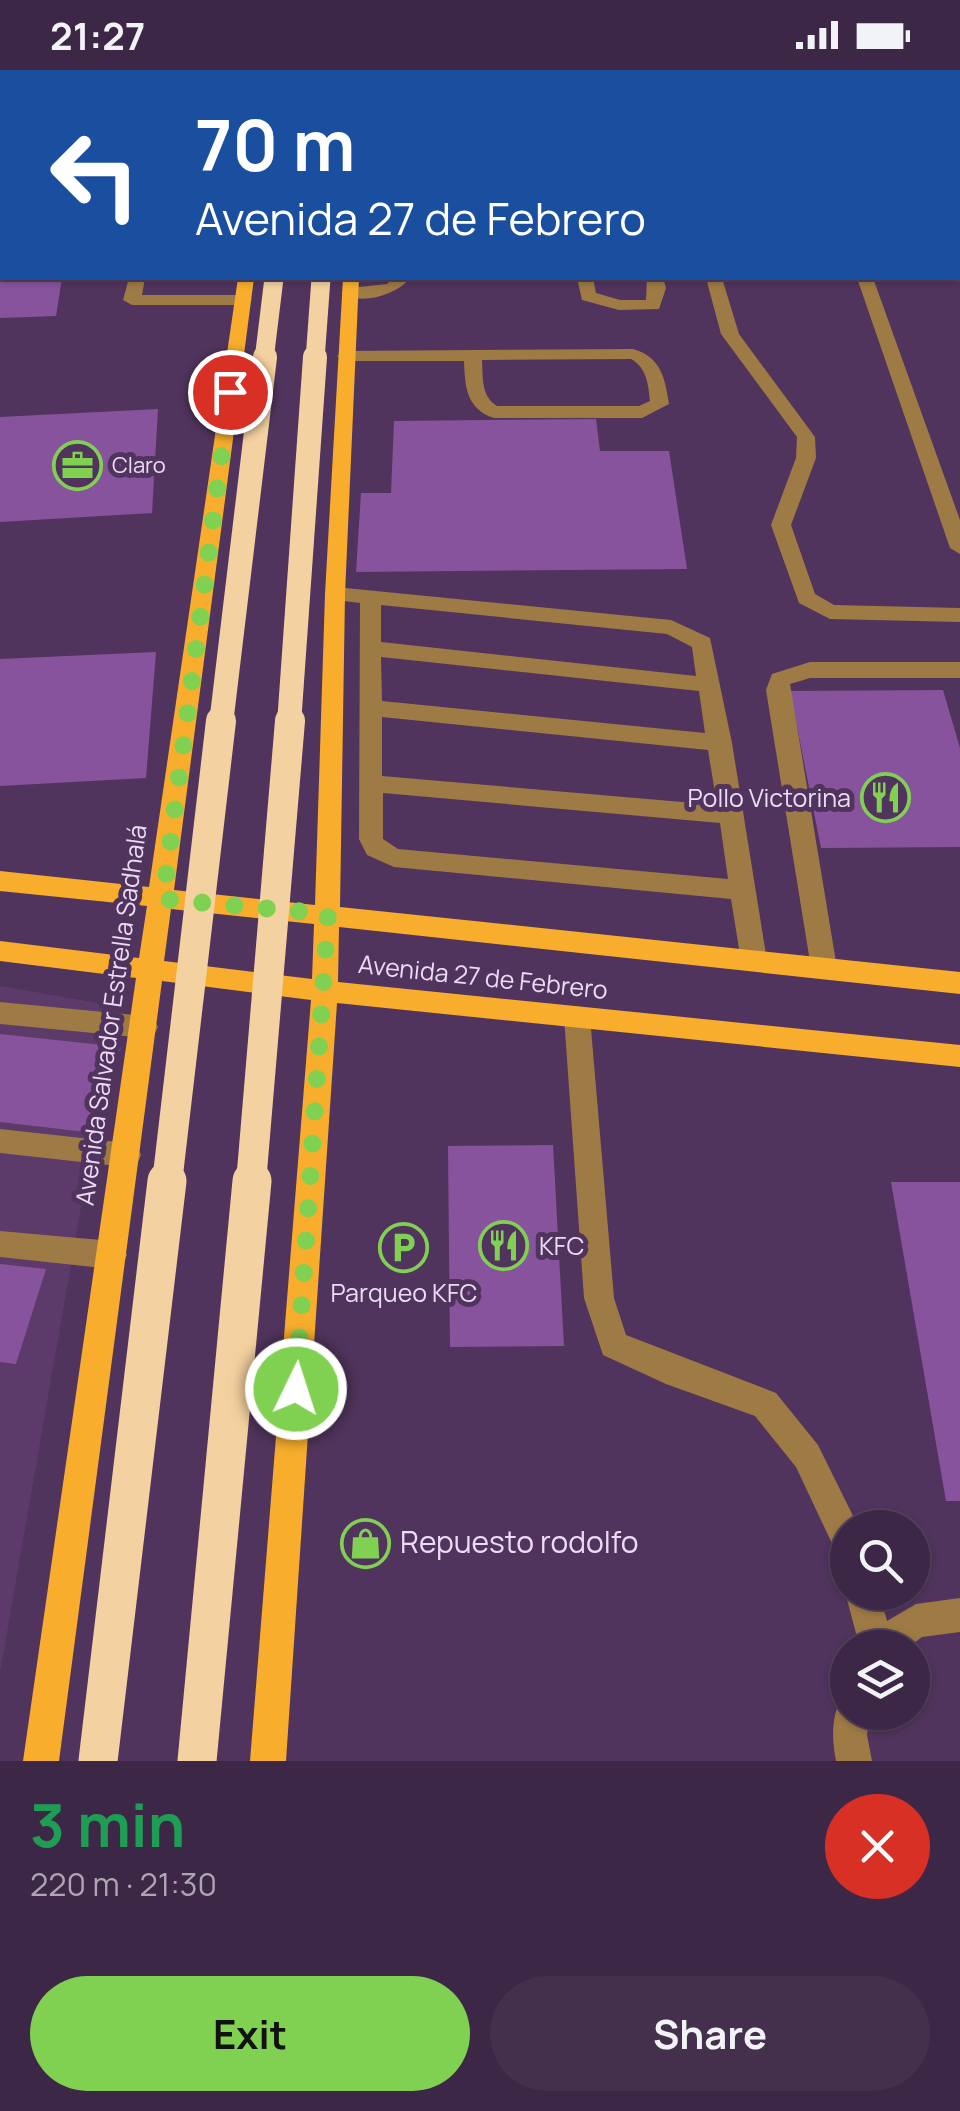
<!DOCTYPE html>
<html lang="en">
<head>
<meta charset="utf-8">
<style>
	body { margin:0; font-family:Manrope,sans-serif; background:#442f4d; color:#f1f3f6; height:100vh; display:flex; flex-direction:column; font-size:38px; white-space:nowrap }
	* { box-sizing:border-box; margin:0 }
	p { font-size:32px; color:#ada5b3 }
	.icon { flex:none; width:55px; height:55px; fill:none; stroke:currentColor; stroke-width:2; stroke-linecap:round; stroke-linejoin:round }
	.map { position:relative; height:1691px; overflow:hidden }
	.details { display:flex; flex-direction:column; background:#3d2746; flex:1 }
	.details>* { flex:none }
	.top-card { position:absolute; left:0px; top:0px; width:960px; height:210px; box-shadow:0 2px 8px #0004,0 0 0 2px #56445f; background:#1a4fa0; color:#fff; overflow:hidden }
	.controls { position:absolute; left:830px; top:1440px; display:grid; gap:20px }
	.controls a { display:grid; place-items:center; width:100px; height:100px; border-radius:50%; background:#3d2746; box-shadow:0 2px 8px #0004,0 0 0 2px #56445f; font-size:50px }
	.pin { position:absolute; display:grid; place-items:center; width:85px; height:85px; color:#fff; margin:-42px; border:5px solid #fff; border-radius:50%; box-shadow:0 2px 10px #0007 }
	.me { position:absolute; width:110px; margin:-55px; rotate:4deg; stroke-linejoin:round; filter:drop-shadow(0 0 8px #0008) }
	.turn { display:flex; align-items:center; gap:35px; height:210px; padding:0 30px; font-size:45px }
	.turn .icon { width:130px; height:130px; stroke-width:2.5 }
	.turn b { display:block; font-size:70px; line-height:85px }
	.round { display:grid; place-items:center; flex:none; width:105px; height:105px; border-radius:52px; background:#442f4d }
	.head { display:flex; align-items:center; justify-content:space-between; height:170px; padding:0 30px }
	h1 { font-size:60px; font-weight:700; line-height:75px; color:#1e9e55 }
	.action { display:flex; gap:20px; margin-top:auto; padding:20px 30px }
	.action a { flex:1; height:115px; border-radius:60px; background:#80d051; color:#111; font-size:40px; font-weight:700; line-height:115px; text-align:center }
	.action a+a { background:#442f4d; color:#f1f3f6 }
	.status { display:flex; justify-content:space-between; align-items:center; height:70px; padding:0 50px; background:#3d2746; direction:ltr }
	.status svg { height:28px; fill:currentColor }
	.map>svg:first-child { display:block }
</style>
</head>
<body>
<div class="status"><b>21:27</b><svg viewBox="0 0 49 12"><path d="M0 12V9h3v3zM5 12V6h3v6zM10 12V3h3v9zM15 12V0h3v12zM26 1h20v11H26zM47 4h2v5h-2z"/></svg></div>
<div class="map">
<svg width="960" height="1691" viewBox="0 0 960 1691">
	<rect width="100%" height="100%" fill="#51345d"/>
	<!-- built -->
	<path fill="#5c3a69" d="M0 916 116 936 0 1603Z"/>
	<!-- building -->
	<g fill="#88539d">
		<path d="M0 208H62L56 246 0 248Z"/>
		<path d="M158 339 152 443 0 452V347Z"/>
		<path d="M596 349 600 381H669L687 499 356 502 361 423H391L394 351Z"/>
		<path d="M156 582 146 708 0 716V589Z"/>
		<path d="M943 620 960 678V777L821 778 790 621Z"/>
		<path d="M0 964 121 977 94 1063 0 1052Z"/>
		<path d="M553 1075 564 1276 450 1277 448 1076Z"/>
		<path d="M891 1112H960V1431H946Z"/>
		<path d="M0 1194 46 1199 16 1294 0 1292Z"/>
	</g>
	<g fill="none" stroke-linecap="round" stroke-linejoin="round">
		<!-- minor -->
		<g fill="#9e7a45" fill-rule="evenodd">
			<rect x="0" y="109" width="2" height="10"/>
			<path d="M129 208H145L142 225H243L252 230 243 235H132L123 230Z"/>
			<path d="M393 208H410C397 225 360 236 341 223L350 218 387 214Z"/>
			<path d="M577 208H593L596 223 620 230H646L647 208H663L666 218 659 239 619 240 582 230Z"/>
			<path d="M706 208H722L739 264 815 367 816 388 791 455 815 524 834 535 960 538V552L830 549 799 533 771 455 796 388 797 367 721 264Z"/>
			<path d="M857 208H873L960 450V484L950 478Z"/>
			<path d="M633 279C661 287 665 308 669 334L642 348H494C466 339 465 316 464 291H346L337 286 346 281ZM631 289C647 298 648 314 650 331L639 336H497C481 326 483 308 482 290Z"/>
			<path d="M335 517 671 550 710 568 732 673 767 891 763 898H745L741 891 731 829 394 797 367 785 359 769 360 533 328 529 325 524ZM381 535 667 564 692 577 696 606 381 572ZM381 587 699 621 705 663 382 631ZM382 647 708 680 717 735 382 706ZM383 723 720 753 728 809 398 779 383 769Z"/>
			<path d="M810 592H960V608H810L790 614 837 898 833 905H815L811 898 766 620 772 604Z"/>
			<path d="M0 932 145 946 154 949 158 957 154 965 145 968 0 954Z"/>
			<path d="M577 936 586 939 590 947 614 1228 626 1265 776 1323 818 1375 859 1458H848V1486L836 1482 796 1397 755 1346 666 1314 603 1285 584 1228 564 947 568 939Z"/>
			<path d="M0 1059 127 1073 137 1076 141 1085 137 1094 127 1097 0 1083Z"/>
			<path d="M0 1161 112 1171 122 1175 127 1185 122 1195 112 1199 0 1187Z"/>
			<path d="M848 1516V1522H879L887 1551 916 1534 960 1528V1562L922 1567 907 1578H860L845 1522Z"/>
			<path d="M848 1626V1642H870L867 1665 872 1691H836C832 1669 831 1651 840 1630Z"/>
		</g>
		<!-- major -->
		<g fill="#f8ae2c" fill-rule="evenodd">
			<path d="M368 0H383L384 2H370Z"/>
			<rect x="958" y="42" width="2" height="8"/>
			<rect x="958" y="59" width="2" height="8"/>
			<path d="M0 83 2 84V93H0Z"/>
			<path d="M238 208H254L174 820 315 835 325 524 343 208H359L345 524 340 837 960 902V924L339 857 338 912 960 975V997L337 933 286 1691H250L311 930 162 911 59 1691H23L136 908 0 891V871L139 888 147 836 0 821V801L149 817ZM171 839 314 854 312 909 164 891Z"/>
		</g>
		<!-- highway -->
		<g fill="#f4d1a0" fill-rule="evenodd">
			<path d="M290 0H306L307 2H290Z"/>
			<path d="M328 0H344L345 2H328Z"/>
		</g>
		<!-- highway-bridge-far3 -->
		<g stroke="#f4d1a0" stroke-width="19">
			<path d="M264 290 274 208"/>
			<path d="M315 290 321 208"/>
		</g>
		<!-- highway-bridge-far2 -->
		<g stroke="#f4d1a0" stroke-width="24">
			<path d="M221 654 265 287"/>
			<path d="M289 654 315 287"/>
		</g>
		<!-- highway-bridge-far1 -->
		<g stroke="#f4d1a0" stroke-width="30">
			<path d="M167 1113 221 651"/>
			<path d="M251 1113 290 651"/>
		</g>
		<!-- highway-bridge -->
		<g stroke="#f4d1a0" stroke-width="39">
			<path d="M98 1691 167 1111"/>
			<path d="M197 1691 252 1111"/>
		</g>
	</g>
	<g fill="none" stroke-linecap="round" stroke-linejoin="round">
		<!-- route -->
		<path stroke="#80d051" stroke-width="18" stroke-dasharray="0 32.4" d="M230 322 163 829 328 844 296 1319"/>
	</g>
	<!-- icons -->
	<defs>
		<symbol id="office-ring" viewBox="-11 -11 22 22"><circle r="9.5" fill="#51345d" stroke="#80d051" stroke-width="1.5"/><path d="M-6-3h4V-5.5h4V-3h4V5H-6ZM-1-4.5V-3h2v-1.5ZM-6 0V1H6V0Z" fill="#80d051"/></symbol>
		<symbol id="restaurant-ring" viewBox="-11 -11 22 22"><circle r="9.5" fill="#51345d" stroke="#80d051" stroke-width="1.5"/><path d="M-5-6h1v4h1v-4h1v4h1v-4h1v5L-1.5 .5V6h-2V.5L-5-1ZM5-6V6H3V1.5H1.5Q1.5-4 5-6Z" fill="#80d051"/></symbol>
		<symbol id="parking-ring" viewBox="-11 -11 22 22"><circle r="9.5" fill="#51345d" stroke="#80d051" stroke-width="1.5"/><path d="M-3.5-5.5H1a3.5 3.5 0 0 1 0 7H-1V5.5H-3.5ZM-1-3.4V-.6H.8a1.4 1.4 0 0 0 0-2.8Z" fill="#80d051"/></symbol>
		<symbol id="shop-ring" viewBox="-11 -11 22 22"><circle r="9.5" fill="#51345d" stroke="#80d051" stroke-width="1.5"/><path d="M-5-2.5h2.3a2.7 3.5 0 0 1 5.4 0H5L5.5 6h-11ZM-1.5-2.5h3a1.5 2.3 0 0 0-3 0Z" fill="#80d051"/></symbol>
	</defs>
	<g fill-rule="evenodd">
		<use href="#office-ring" x="50" y="368" width="55" height="55"/>
		<use href="#restaurant-ring" x="858" y="700" width="55" height="55"/>
		<use href="#restaurant-ring" x="476" y="1148" width="55" height="55"/>
		<use href="#parking-ring" x="376" y="1150" width="55" height="55"/>
		<use href="#shop-ring" x="338" y="1446" width="55" height="55"/>
	</g>
	<g text-anchor="middle" stroke-width="10" stroke-linejoin="round" paint-order="stroke">
		<!-- far-poi labels -->
		<g font-size="22" fill="#ecdbf4" stroke="#51345d" text-anchor="start">
			<text x="112" y="403">Claro</text>
		</g>
		<!-- poi labels -->
		<g font-size="25" fill="#ecdbf4" stroke="#51345d" text-anchor="end">
			<text x="851" y="737">Pollo Victorina</text>
			<text x="539" y="1185" text-anchor="start">KFC</text>
			<text x="404" y="1232" text-anchor="middle">Parqueo KFC</text>
		</g>
		<!-- street labels -->
		<g font-size="25" fill="#ecdbf4" stroke="#51345d">
			<text transform="translate(483 907) rotate(6)" y="9">Avenida 27 de Febrero</text>
			<text transform="translate(111 945) rotate(-82)" y="9">Avenida Salvador Estrella Sadhalá</text>
		</g>
		<!-- near-poi labels -->
		<g font-size="30" fill="#ecdbf4" stroke="#51345d" text-anchor="start">
			<text x="400" y="1483">Repuesto rodolfo</text>
		</g>
	</g>
</svg>
<div class="controls">
<a><svg class="icon" aria-label="search" viewBox="0 0 24 24"><circle cx="10" cy="10" r="6"/><path d="M15 15l6 6"/></svg></a>
<a><svg class="icon" aria-label="layers" viewBox="0 0 24 24"><path d="M12 4l9 5-9 5-9-5zM3 14l9 5 9-5"/></svg></a>
</div>
<div class="pin" style="left:230px;top:322px;background:#d93025"><svg class="icon" aria-label="arrive" viewBox="0 0 24 24"><path d="M6 21V4h12l-3 4 3 4H6"/></svg></div>
<svg class="me" style="left:296px;top:1319px" viewBox="-20 -20 40 40"><circle r="17" fill="#80d051" stroke="#fff" stroke-width="3"/><path d="M0-11L8 9 0 5-8 9z" fill="#fff"/></svg>
<div class="top-card">
<div class="turn"><svg class="icon" aria-label="left" viewBox="0 0 24 24"><path d="M17 20v-9H6M10 6l-5 5 5 5"/></svg><div><b>70 m</b>Avenida 27 de Febrero</div></div>
</div>
</div>
<section class="details">
<div class="head"><div><h1>3 min</h1><p>220 m · 21:30</p></div><a class="round" style="background:#d93025;color:#fff"><svg class="icon" aria-label="close" viewBox="0 0 24 24"><path d="M6 6l12 12M18 6L6 18"/></svg></a></div>
<div class="action"><a>Exit</a><a>Share</a></div>
</section>
</body>
</html>
